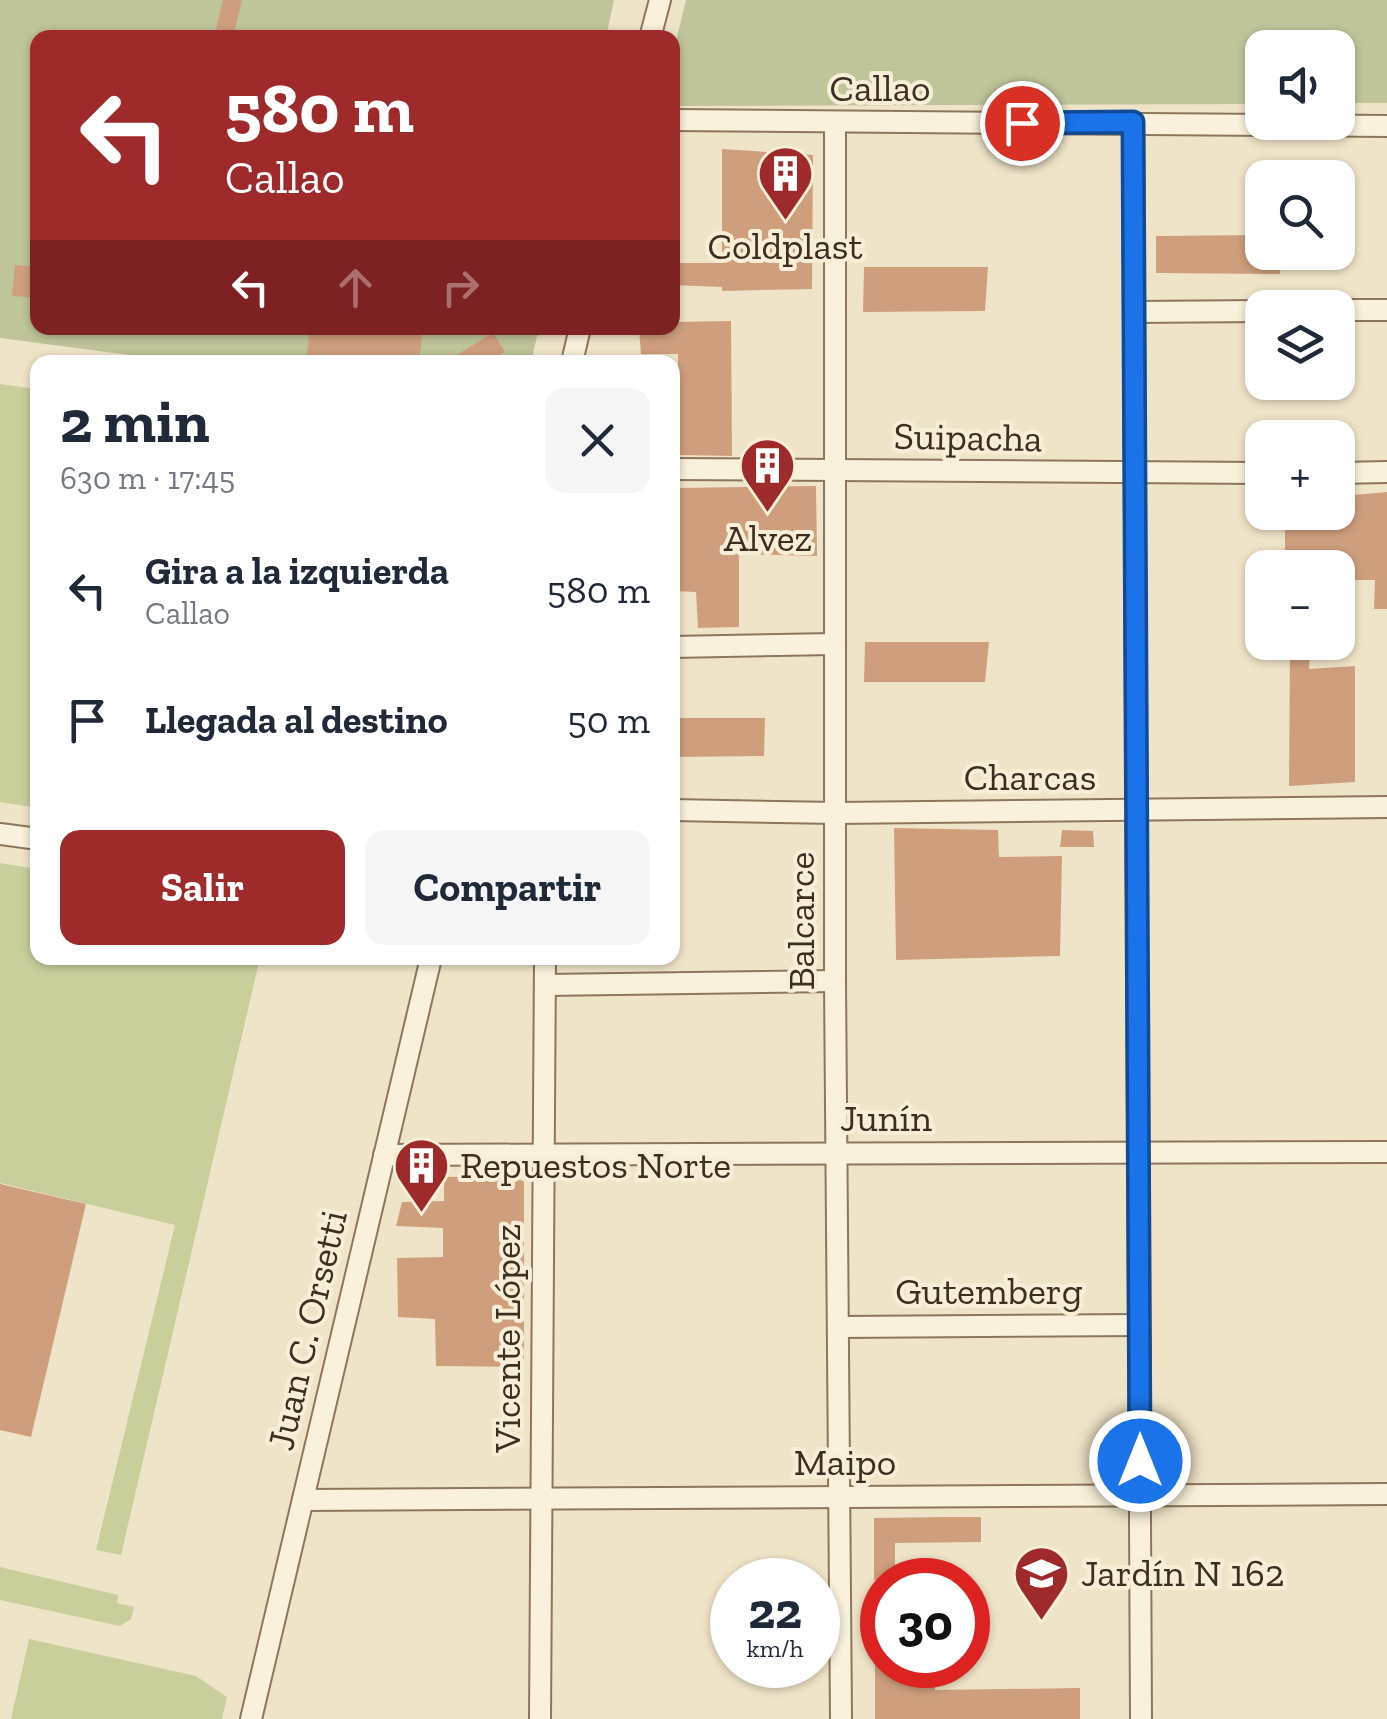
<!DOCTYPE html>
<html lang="es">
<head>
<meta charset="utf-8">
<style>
	body { margin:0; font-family:"Zilla Slab",serif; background:#f6f6f7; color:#1f2937; height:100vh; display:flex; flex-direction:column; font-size:38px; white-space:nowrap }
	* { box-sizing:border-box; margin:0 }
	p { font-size:32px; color:#747a83 }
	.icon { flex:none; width:55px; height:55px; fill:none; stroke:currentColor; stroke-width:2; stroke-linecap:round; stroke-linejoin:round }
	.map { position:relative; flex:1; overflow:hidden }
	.side { position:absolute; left:30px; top:355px; width:650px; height:610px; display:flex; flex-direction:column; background:#fff; border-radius:20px; box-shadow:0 2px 8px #0004 }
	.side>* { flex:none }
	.banner { position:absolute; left:30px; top:30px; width:650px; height:305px; border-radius:20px; box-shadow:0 2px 8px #0004; background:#9e2a2b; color:#fff; overflow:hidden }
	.buttons { position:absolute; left:1245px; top:30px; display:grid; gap:20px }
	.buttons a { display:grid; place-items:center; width:110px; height:110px; border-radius:20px; background:#fff; box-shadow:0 2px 8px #0004; font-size:50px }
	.speed { position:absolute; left:710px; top:1558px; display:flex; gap:20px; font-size:50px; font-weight:700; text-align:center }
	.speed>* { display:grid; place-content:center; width:130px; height:130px; border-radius:50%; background:#fff; box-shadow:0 2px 8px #0004; line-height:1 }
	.speed small { font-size:25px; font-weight:400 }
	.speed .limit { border:15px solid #d22; background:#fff; color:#111 }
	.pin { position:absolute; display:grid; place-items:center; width:85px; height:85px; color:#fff; margin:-42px; border:5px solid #fff; border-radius:50%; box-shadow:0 2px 10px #0007 }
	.me { position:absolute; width:110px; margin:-55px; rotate:0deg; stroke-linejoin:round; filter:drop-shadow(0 0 8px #0008) }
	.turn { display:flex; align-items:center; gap:35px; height:210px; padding:0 30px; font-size:45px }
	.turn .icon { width:130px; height:130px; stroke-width:2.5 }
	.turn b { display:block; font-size:70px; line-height:85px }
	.lanes { display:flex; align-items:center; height:95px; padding:0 30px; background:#0003; justify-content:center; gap:50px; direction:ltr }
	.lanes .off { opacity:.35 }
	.round { display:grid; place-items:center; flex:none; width:105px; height:105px; border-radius:20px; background:#f6f6f7 }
	.headline { display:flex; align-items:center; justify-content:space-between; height:170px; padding:0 30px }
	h1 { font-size:60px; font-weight:700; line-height:75px }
	.action { display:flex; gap:20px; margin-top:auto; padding:20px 30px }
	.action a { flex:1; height:115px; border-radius:20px; background:#9e2a2b; color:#fff; font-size:40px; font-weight:700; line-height:115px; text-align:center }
	.action a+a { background:#f6f6f7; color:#1f2937 }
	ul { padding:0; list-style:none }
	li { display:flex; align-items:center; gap:30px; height:130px; padding:0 30px }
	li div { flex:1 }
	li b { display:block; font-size:38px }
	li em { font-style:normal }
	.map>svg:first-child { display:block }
</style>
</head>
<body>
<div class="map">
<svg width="1387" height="1719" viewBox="0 0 1387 1719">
	<rect width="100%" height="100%" fill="#f0e4c8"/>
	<!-- green -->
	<g fill="#c9cf9b">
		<path d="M0 384 37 389V808L0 802Z"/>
		<path d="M0 863 37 869 38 958H260L121 1555 96 1550 175 1225 0 1183Z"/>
		<path d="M0 1567 118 1595 117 1603 134 1607 131 1619 120 1626 0 1600Z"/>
		<path d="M29 1639 196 1676 227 1697 222 1719H11Z"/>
	</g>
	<!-- cemetery -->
	<g fill="#bfc49a">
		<path d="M0 0H614L606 37 38 38V328H539L531 362H183L0 338Z"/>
		<path d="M686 0H1387V103H1338V48H1262V104L673 106V53Z"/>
	</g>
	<!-- building -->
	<g fill="#cf9f7d">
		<path d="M223 0H242L234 33 216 29Z"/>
		<path d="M722 149 813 155 812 289 722 291V287L672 285V263H722Z"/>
		<path d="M1262 235V252H1281L1280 274 1156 273V236Z"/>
		<path d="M15 265 38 267V298L12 296Z"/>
		<path d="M864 267H988L985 311 863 312Z"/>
		<path d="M731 321 732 456 679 455 678 354H641L639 328H672V322Z"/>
		<path d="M310 328H423L419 362H306Z"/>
		<path d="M493 333 505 352 489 362H445Z"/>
		<path d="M816 486 817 556 739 554V627L698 628 696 592 672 591V504L677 488Z"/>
		<path d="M1354 491V495L1387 492V609H1374L1375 580H1338V568H1285V512H1338V492Z"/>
		<path d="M865 642H989L985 682H864Z"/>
		<path d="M1290 642H1310L1309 669 1355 666V782L1289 786Z"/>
		<path d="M672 718H765L764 756 672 757Z"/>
		<path d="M894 828 998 830 999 857 1062 856 1060 956 896 960Z"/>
		<path d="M1062 830 1093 831 1094 847H1060Z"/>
		<path d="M515 1176 524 1182V1367L436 1366 435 1319 398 1317 397 1258 443 1257V1228L396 1226 402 1202 444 1201V1177Z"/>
		<path d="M0 1184 86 1204 31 1437 0 1430Z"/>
		<path d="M947 1517H981V1542L895 1543V1580H874V1518Z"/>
		<path d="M875 1665H935V1690L1080 1688V1719H875Z"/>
	</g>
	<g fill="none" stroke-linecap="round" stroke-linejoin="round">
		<defs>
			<g id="minor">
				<path d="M650 38 660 0"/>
				<path d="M672 120 1387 126"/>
				<path d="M835 123V981L841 1719"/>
				<path d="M1133 123 1141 1719"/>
				<path d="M1338 310H1387"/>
				<path d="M1134 312 1262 311"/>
				<path d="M572 362 580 328"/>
				<path d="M672 469 1262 473"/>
				<path d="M1338 473 1387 472"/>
				<path d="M672 647 834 644"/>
				<path d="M672 810 837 813 1387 807"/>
				<path d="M0 834 38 839"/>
				<path d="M545 985 835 981"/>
				<path d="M384 1155 1387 1152"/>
				<path d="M839 1327 1139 1325"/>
				<path d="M303 1500 1387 1494"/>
				<path d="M251 1719 431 958"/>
				<path d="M540 1719 545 958"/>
			</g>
		</defs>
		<!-- minor casing -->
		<use href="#minor" stroke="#8d765c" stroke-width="24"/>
		<!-- minor -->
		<use href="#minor" stroke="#faf1dc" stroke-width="20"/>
	</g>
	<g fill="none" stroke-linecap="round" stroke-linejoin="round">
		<defs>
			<path id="route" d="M1022 123 1133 122 1140 1461"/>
		</defs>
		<!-- route casing -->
		<use href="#route" stroke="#114b97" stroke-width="25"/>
		<!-- route -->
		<use href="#route" stroke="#1a73e8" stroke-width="18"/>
	</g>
	<!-- icons -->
	<defs>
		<symbol id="building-pin" viewBox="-11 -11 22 30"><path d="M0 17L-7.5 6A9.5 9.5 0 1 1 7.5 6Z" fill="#9e2a2b" stroke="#f7eed8"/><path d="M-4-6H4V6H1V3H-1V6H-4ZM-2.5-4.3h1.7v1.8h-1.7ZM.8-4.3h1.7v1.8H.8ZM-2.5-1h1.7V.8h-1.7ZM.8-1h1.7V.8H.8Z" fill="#fff"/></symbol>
		<symbol id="school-pin" viewBox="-11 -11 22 30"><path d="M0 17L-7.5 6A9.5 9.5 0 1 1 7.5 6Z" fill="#9e2a2b" stroke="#f7eed8"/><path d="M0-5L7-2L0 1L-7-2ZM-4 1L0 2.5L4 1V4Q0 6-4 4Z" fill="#fff"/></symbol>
	</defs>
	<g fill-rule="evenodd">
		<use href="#building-pin" x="754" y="142" width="63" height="86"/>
		<use href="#building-pin" x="736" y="434" width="63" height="86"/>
		<use href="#building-pin" x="390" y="1134" width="63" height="86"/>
		<use href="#school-pin" x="1010" y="1542" width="63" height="86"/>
	</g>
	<g text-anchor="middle" stroke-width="8" stroke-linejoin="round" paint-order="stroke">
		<!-- street labels -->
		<g font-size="38" fill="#3d2e20" stroke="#f7eed8">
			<text x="880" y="101">Callao</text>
			<text transform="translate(968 437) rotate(1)" y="13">Suipacha</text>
			<text x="1030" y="790">Charcas</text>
			<text transform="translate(801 921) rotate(-90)" y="13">Balcarce</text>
			<text x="886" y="1131">Junín</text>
			<text x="989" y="1304">Gutemberg</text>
			<text transform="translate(307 1330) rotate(-77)" y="13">Juan C. Orsetti</text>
			<text transform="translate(507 1338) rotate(-90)" y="13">Vicente López</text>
			<text x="845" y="1475">Maipo</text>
		</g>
		<!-- poi labels -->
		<g font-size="38" fill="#3d2e20" stroke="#f7eed8">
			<text x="785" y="259">Coldplast</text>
			<text x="768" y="551">Alvez</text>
			<text x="460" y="1178" text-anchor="start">Repuestos Norte</text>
			<text x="1081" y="1586" text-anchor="start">Jardín N 162</text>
		</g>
	</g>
</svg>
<div class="buttons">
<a><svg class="icon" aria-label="sound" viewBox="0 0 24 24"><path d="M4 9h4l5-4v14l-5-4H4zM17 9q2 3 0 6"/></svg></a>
<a><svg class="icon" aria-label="search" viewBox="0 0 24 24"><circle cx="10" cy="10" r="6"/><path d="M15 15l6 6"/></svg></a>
<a><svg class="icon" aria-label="layers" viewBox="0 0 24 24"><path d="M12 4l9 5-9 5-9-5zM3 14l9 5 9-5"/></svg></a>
<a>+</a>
<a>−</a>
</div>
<div class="speed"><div>22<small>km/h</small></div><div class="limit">30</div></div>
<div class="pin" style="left:1022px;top:123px;background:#d93025"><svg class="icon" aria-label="arrive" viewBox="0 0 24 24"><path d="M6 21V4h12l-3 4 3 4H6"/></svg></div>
<svg class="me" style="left:1140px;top:1461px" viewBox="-20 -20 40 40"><circle r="17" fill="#1a73e8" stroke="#fff" stroke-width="3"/><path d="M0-11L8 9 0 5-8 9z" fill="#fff"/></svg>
<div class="banner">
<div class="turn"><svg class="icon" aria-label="left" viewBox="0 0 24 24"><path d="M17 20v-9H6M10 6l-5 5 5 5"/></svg><div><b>580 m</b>Callao</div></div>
<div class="lanes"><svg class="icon" aria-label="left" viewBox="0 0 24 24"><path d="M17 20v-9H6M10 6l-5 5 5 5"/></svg><svg class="icon off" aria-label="ahead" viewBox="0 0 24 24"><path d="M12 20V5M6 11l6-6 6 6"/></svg><svg class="icon off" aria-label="right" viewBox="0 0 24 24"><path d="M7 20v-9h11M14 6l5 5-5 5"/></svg></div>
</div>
<section class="side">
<div class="headline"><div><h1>2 min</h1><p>630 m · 17:45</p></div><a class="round"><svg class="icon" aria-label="close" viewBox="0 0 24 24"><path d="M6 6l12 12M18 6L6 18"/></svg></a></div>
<ul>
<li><svg class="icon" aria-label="left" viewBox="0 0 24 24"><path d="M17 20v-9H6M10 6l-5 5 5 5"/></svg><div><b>Gira a la izquierda</b><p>Callao</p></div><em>580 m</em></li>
<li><svg class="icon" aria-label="arrive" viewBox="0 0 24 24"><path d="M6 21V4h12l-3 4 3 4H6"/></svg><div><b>Llegada al destino</b></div><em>50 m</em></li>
</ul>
<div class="action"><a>Salir</a><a>Compartir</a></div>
</section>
</div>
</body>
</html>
